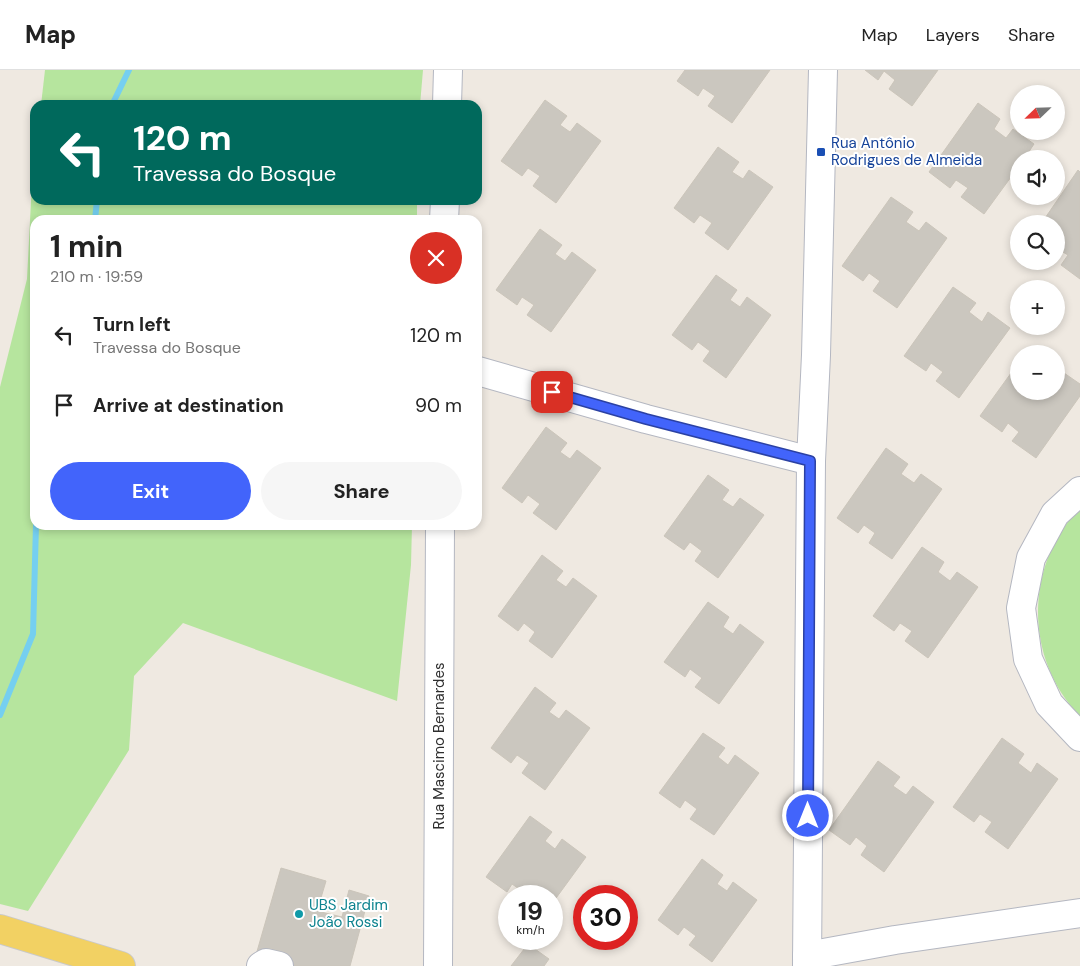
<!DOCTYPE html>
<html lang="en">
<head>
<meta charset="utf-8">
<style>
	body { margin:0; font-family:"DM Sans",sans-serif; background:#f6f6f6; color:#222; height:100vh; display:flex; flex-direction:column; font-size:19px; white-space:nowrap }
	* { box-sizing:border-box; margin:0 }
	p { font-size:16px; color:#767676 }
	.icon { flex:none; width:28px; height:28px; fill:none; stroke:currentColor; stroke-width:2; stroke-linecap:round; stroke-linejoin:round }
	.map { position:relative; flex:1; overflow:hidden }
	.panel { position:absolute; left:30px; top:145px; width:452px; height:315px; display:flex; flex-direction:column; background:#fff; border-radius:15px; box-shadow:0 2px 8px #0003 }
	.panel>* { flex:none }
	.banner { position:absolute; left:30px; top:30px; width:452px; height:105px; border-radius:15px; box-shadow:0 2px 8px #0003; background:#00695c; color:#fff; overflow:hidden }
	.needle { width:32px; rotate:247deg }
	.tools { position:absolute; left:1010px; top:15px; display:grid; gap:10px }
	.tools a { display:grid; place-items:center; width:55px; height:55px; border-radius:50%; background:#fff; box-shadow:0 2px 8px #0003; font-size:25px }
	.speed { position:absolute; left:498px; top:815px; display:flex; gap:10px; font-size:25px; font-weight:700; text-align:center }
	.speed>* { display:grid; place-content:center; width:65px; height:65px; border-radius:50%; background:#fff; box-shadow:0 2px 8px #0003; line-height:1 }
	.speed small { font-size:12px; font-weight:400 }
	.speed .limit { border:8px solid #d22; background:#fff; color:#111 }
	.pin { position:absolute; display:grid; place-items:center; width:42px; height:42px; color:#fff; margin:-21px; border-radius:10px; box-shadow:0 2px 8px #0006 }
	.me { position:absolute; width:55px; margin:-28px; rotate:0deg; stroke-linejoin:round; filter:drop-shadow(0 0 4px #0008) }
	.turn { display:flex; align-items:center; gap:18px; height:105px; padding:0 20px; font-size:22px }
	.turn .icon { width:65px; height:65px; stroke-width:2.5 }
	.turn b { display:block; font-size:35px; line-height:42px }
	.round { display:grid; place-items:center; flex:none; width:52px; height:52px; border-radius:26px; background:#f6f6f6 }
	.overview { display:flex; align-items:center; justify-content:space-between; height:85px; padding:0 20px }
	h1 { font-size:30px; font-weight:700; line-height:38px }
	.button { display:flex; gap:10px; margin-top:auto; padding:10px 20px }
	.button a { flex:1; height:58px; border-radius:30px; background:#4264fb; color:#fff; font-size:20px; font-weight:700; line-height:58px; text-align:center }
	.button a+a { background:#f6f6f6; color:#222 }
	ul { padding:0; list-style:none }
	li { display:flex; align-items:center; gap:15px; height:70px; padding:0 20px }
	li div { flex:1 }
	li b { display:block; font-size:19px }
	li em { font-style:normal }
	header { display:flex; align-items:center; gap:30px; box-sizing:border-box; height:70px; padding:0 25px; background:#fff; border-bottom:1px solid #e0e0e0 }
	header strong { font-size:24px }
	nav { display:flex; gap:28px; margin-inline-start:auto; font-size:18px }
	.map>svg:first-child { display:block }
</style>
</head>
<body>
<header>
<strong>Map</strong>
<nav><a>Map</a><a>Layers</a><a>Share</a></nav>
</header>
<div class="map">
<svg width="1080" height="896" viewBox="0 0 1080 896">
	<rect width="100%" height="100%" fill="#efe9e1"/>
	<!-- green -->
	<g fill="#b6e59e">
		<path d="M45 0H423L420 35H41Z"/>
		<path d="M35 85V130H417V150H35V455H412L411 495 397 631 183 553 134 606 129 680 28 841 0 834V317L27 209 32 112Z"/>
		<path d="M1080 438V646C1024 590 1024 494 1080 438Z"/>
	</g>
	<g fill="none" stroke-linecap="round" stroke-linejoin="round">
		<!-- stream -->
		<g stroke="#75cff0" stroke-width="6">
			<path d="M112 35 129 0"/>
			<path d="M95 150 97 130"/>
			<path d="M0 645 33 564 36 455"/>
		</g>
	</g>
	<!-- building -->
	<g fill="#cbc7bf" stroke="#cbc5ba">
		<path d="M685 0H770L732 53 708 36 715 26 703 18 698 26 677 11Z"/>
		<path d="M865 0H938L912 36 889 19 895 10 884 1 878 10Z"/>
		<path d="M545 30 567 46 560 55 570 62 577 53 601 71 556 133 533 116 540 106 528 98 522 106 501 91Z"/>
		<path d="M978 33 1000 49 994 59 1006 68 1013 59 1034 74 1024 89H1019V96L984 144 961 127 968 118 956 110 950 118 929 102Z"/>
		<path d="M718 77 739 92 732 102 743 109 749 100 773 117 728 180 705 163 712 153 700 145 694 153 674 138Z"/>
		<path d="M1078 100 1080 102V209L1061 195 1068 185 1056 178V154H1041Z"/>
		<path d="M891 127 913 142 906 152 919 161 926 152 947 168 897 238 873 221 880 211 869 203 863 211 842 196Z"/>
		<path d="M540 159 562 175 555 184 565 191 572 182 596 200 551 262 527 245 534 235 522 227 517 235 496 220Z"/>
		<path d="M716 205 737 220 730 230 740 237 747 227 771 245 726 308 703 291 710 281 698 272 692 280 672 265Z"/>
		<path d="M953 217 976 233 969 242 982 252 988 242 1010 258 959 328 936 311 943 302 931 293 926 301 904 286Z"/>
		<path d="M1030 277 1039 284H1025Z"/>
		<path d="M1019 292V321H1056V311L1058 312 1064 303 1080 314V326L1036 388 1012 371 1019 362 1008 353 1002 362 980 346Z"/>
		<path d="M546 357 567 373 560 382 570 389 577 380 601 398 556 460 533 443 540 434 528 425 522 433 502 418Z"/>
		<path d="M886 378 908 394 901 404 914 413 921 404 942 419 892 489 869 473 875 463 864 455 858 463 837 448Z"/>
		<path d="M708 405 729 420 722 430 733 437 740 428 764 445 718 508 695 491 702 481 690 472 684 480 664 466Z"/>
		<path d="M922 477 944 492 938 502 950 511 957 502 978 517 928 588 905 571 912 561 900 553 894 561 873 546Z"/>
		<path d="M542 485 563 501 556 510 566 517 573 508 597 526 552 588 529 571 535 562 524 553 518 561 498 546Z"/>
		<path d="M708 532 729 547 723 557 733 564 740 554 764 572 719 634 695 617 702 608 690 599 685 607 664 592Z"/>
		<path d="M535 617 556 633 549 642 559 649 566 640 590 658 545 720 522 703 529 693 517 685 511 693 491 678Z"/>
		<path d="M703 663 725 678 718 687 728 695 735 685 759 703 714 765 690 749 697 739 685 730 680 738 659 723Z"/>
		<path d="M1002 668 1024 684 1018 693 1031 703 1037 693 1058 709 1008 779 985 762 992 752 980 744 974 752 953 737Z"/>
		<path d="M878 691 900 707 893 716 906 725 913 716 934 732 884 802 861 785 867 776 856 767 850 775 829 760Z"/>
		<path d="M530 746 552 762 545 771 555 779 562 769 586 787 551 835V826H522L525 823 512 814 507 822 486 807Z"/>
		<path d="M702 789 723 805 717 814 727 821 733 812 757 830 712 892 689 875 696 866 684 857 678 865 658 850Z"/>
		<path d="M281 798 326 811 317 841 342 847 349 820 369 826 350 896H285L256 885Z"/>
		<path d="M528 874 549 889 544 896H511Z"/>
	</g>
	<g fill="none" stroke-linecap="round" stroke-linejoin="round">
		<defs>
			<g id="minor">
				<path d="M447 35 448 0"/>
				<path d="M444 150 445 130"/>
				<path d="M478 301 646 349 811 391"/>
				<path d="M1080 421 1055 444 1031 488 1021 538 1028 589 1049 634 1080 667"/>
				<path d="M807 886 895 870 1080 843"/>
				<path d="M261 896 266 893 279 896"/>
				<path d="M438 896 440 455"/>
				<path d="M807 896 811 391 816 285 823 0"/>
			</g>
			<path id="major" d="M0 859 121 896"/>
		</defs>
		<!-- minor casing -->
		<use href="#minor" stroke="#b4b7c1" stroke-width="30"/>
		<!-- major casing -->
		<use href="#major" stroke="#c9c9c9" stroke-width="30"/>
		<!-- minor -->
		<use href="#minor" stroke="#fff" stroke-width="28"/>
		<!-- major -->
		<use href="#major" stroke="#f2d163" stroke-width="28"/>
	</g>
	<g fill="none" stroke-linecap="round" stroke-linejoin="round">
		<defs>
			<path id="route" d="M552 322 646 349 810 391 808 746"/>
		</defs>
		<!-- route casing -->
		<use href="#route" stroke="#2b41a3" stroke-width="12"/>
		<!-- route -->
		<use href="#route" stroke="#4264fb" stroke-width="9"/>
	</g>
	<!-- markers -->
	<rect fill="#1a4fb4" stroke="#fff" stroke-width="2" x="816" y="77" width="10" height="10" rx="2.5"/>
	<circle fill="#0f9aa8" stroke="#fff" stroke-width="2" cx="299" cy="844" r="5"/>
	<g text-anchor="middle" stroke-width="4" stroke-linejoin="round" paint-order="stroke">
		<!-- transit labels -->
		<g font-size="15" fill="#164399" stroke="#fff" text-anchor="start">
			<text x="831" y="78">Rua Antônio<tspan x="831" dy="17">Rodrigues de Almeida</tspan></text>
		</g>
		<!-- street labels -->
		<g font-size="15" fill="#2e2e2e" stroke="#fff">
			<text transform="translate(439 676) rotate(-90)" y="5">Rua Mascimo Bernardes</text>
		</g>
		<!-- culture labels -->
		<g font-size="15" fill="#0d838f" stroke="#fff" text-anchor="start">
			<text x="309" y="840">UBS Jardim<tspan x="309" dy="17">João Rossi</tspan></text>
		</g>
	</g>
</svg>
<div class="tools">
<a><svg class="needle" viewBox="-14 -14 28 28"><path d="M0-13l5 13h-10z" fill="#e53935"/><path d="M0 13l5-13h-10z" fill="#767676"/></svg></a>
<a><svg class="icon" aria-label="sound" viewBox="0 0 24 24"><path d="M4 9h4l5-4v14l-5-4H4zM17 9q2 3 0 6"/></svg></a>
<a><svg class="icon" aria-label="search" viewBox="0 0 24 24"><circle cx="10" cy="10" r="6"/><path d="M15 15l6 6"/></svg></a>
<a>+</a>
<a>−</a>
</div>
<div class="speed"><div>19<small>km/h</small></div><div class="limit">30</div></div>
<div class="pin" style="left:552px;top:322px;background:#d93025"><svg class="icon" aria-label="arrive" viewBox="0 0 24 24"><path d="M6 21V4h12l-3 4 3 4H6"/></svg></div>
<svg class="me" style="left:808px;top:746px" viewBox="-20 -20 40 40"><circle r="17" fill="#4264fb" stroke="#fff" stroke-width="3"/><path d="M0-11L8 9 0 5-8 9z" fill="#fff"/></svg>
<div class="banner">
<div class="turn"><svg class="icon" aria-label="left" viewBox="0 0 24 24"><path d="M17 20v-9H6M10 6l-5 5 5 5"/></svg><div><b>120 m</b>Travessa do Bosque</div></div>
</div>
<section class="panel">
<div class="overview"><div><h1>1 min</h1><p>210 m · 19:59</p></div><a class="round" style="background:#d93025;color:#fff"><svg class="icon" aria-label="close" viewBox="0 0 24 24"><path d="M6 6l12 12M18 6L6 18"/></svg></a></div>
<ul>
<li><svg class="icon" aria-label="left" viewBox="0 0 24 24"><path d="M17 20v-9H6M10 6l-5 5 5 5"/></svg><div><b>Turn left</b><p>Travessa do Bosque</p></div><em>120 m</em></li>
<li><svg class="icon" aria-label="arrive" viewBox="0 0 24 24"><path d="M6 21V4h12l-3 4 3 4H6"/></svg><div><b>Arrive at destination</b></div><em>90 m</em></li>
</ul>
<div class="button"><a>Exit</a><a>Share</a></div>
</section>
</div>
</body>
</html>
